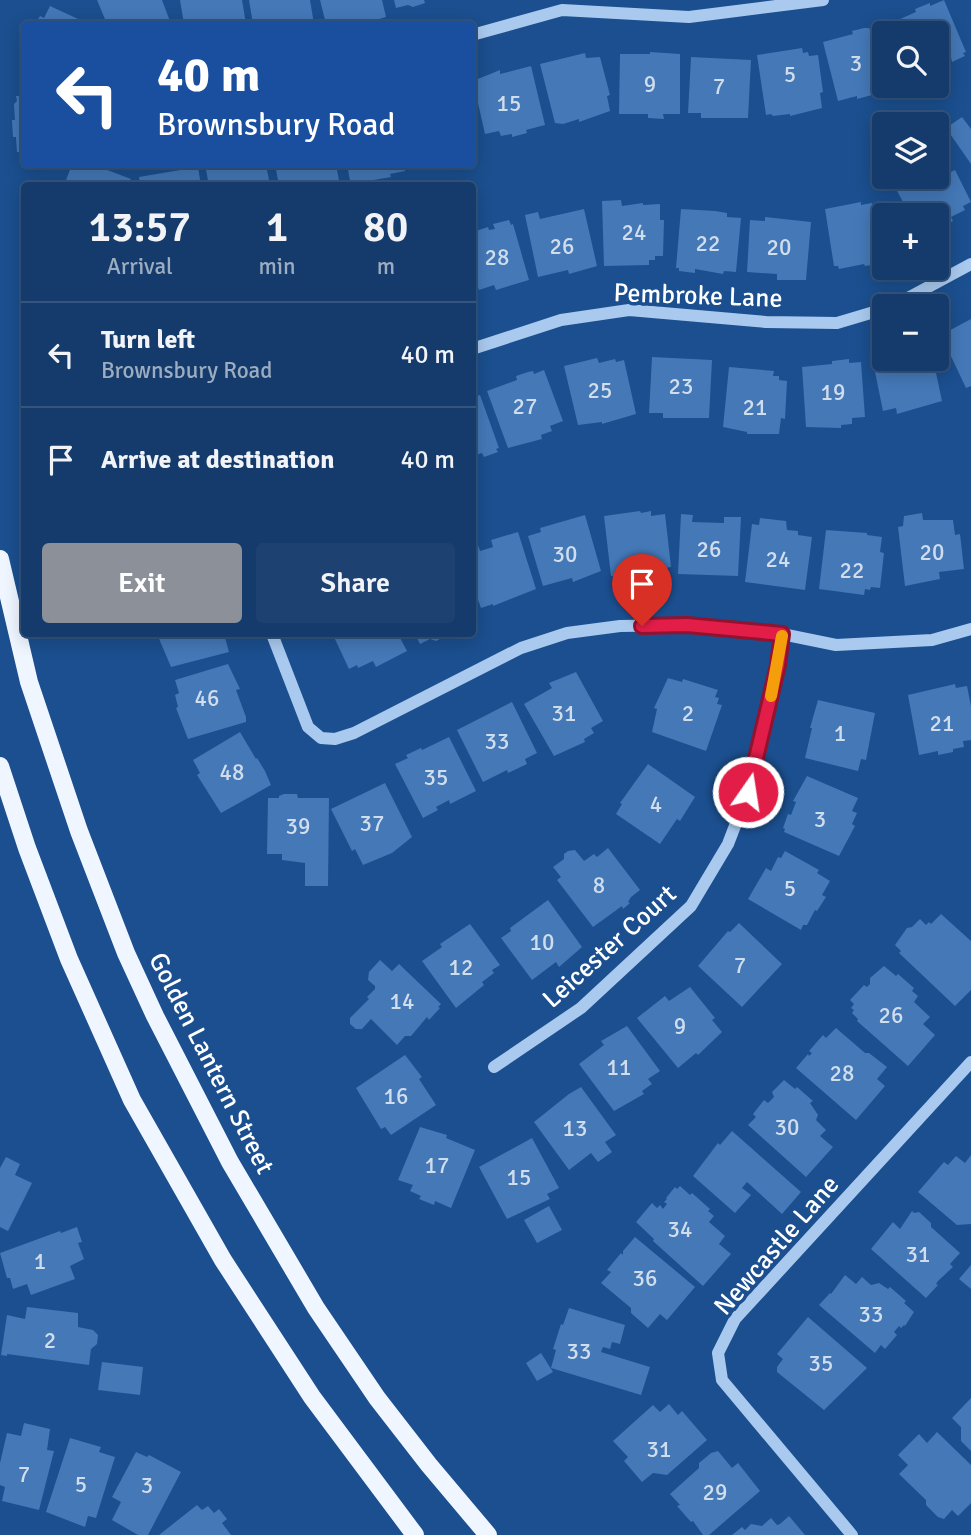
<!DOCTYPE html>
<html lang="en">
<head>
<meta charset="utf-8">
<style>
	body { margin:0; font-family:Signika,sans-serif; background:#1d4271; color:#f1f3f6; height:100vh; display:flex; flex-direction:column; font-size:26px; white-space:nowrap }
	* { box-sizing:border-box; margin:0 }
	p { font-size:23px; color:#9dadc1 }
	.icon { flex:none; width:38px; height:38px; fill:none; stroke:currentColor; stroke-width:2; stroke-linecap:round; stroke-linejoin:round }
	.map { position:relative; flex:1; overflow:hidden }
	.side { position:absolute; left:21px; top:182px; width:455px; height:455px; display:flex; flex-direction:column; background:#143b6b; border-radius:7px; box-shadow:0 4px 18px #0003,0 0 0 2px #33557e }
	.side>* { flex:none }
	.banner { position:absolute; left:21px; top:21px; width:455px; height:147px; border-radius:7px; box-shadow:0 4px 18px #0003,0 0 0 2px #33557e; background:#1a4fa0; color:#fff; overflow:hidden }
	.controls { position:absolute; left:872px; top:21px; display:grid; gap:14px }
	.controls a { display:grid; place-items:center; width:77px; height:77px; border-radius:7px; background:#143b6b; box-shadow:0 4px 18px #0003,0 0 0 2px #33557e; font-size:35px }
	.pin { position:absolute; display:grid; place-items:center; width:60px; height:60px; color:#fff; margin:-72px -30px; border-radius:50% 50% 50% 0; rotate:-45deg; box-shadow:0 0 7px #0007 }
	.pin .icon { rotate:45deg }
	.me { position:absolute; width:77px; margin:-38px; rotate:13deg; stroke-linejoin:round; filter:drop-shadow(0 0 5px #0008) }
	.turn { display:flex; align-items:center; gap:24px; height:147px; padding:0 21px; font-size:32px }
	.turn .icon { width:91px; height:91px; stroke-width:2.5 }
	.turn b { display:block; font-size:49px; line-height:60px }
	.eta { display:flex; justify-content:space-evenly; align-items:center; height:119px; text-align:center }
	.eta b { font-size:42px; font-weight:600; line-height:49px }
	.primary-button { display:flex; gap:14px; margin-top:auto; padding:14px 21px }
	.primary-button a { flex:1; height:80px; border-radius:7px; background:#8c9099; color:#fff; font-size:28px; font-weight:600; line-height:80px; text-align:center }
	.primary-button a+a { background:#1d4271; color:#f1f3f6 }
	ul { padding:0; list-style:none }
	li { display:flex; align-items:center; gap:21px; height:105px; padding:0 21px; border-top:2px solid #33557e }
	li div { flex:1 }
	li b { display:block; font-size:26px }
	li em { font-style:normal }
	.map>svg:first-child { display:block }
</style>
</head>
<body>
<div class="map">
<svg width="971" height="1535" viewBox="0 0 971 1535">
	<rect width="100%" height="100%" fill="#1b4f8f"/>
	<!-- building -->
	<g fill="#4478b7">
		<path d="M97 0H162L171 24H107Z"/>
		<path d="M180 0H242L246 24H184Z"/>
		<path d="M249 0H310L314 24H253Z"/>
		<path d="M320 0H382L386 17 362 24H357L356 21 326 24Z"/>
		<path d="M394 0H424L425 3 413 7 408 5 396 8Z"/>
		<path d="M944 0 966 52 963 53 965 56 952 62 951 57 936 64V33H893L889 24 916 12 915 9 930 3V6Z"/>
		<path d="M50 6 89 24H35L40 16 44 18Z"/>
		<path d="M881 27 884 37 883 89 872 92V95L857 99V96L838 101 823 42 853 34 852 31 864 28H869L870 30Z"/>
		<path d="M802 48 803 53 808 52 809 56 818 55 823 92 820 93 822 108 790 116V114L773 116 771 114 766 115 757 55Z"/>
		<path d="M650 52 680 54V114H663L664 119 648 118V114H619L620 54H650Z"/>
		<path d="M585 53 586 58 600 57 610 95 607 96 610 111 579 122V119L563 124 555 123 540 64Z"/>
		<path d="M691 57 751 60 748 118H701V113H688Z"/>
		<path d="M531 66 545 125 526 130 527 133 512 137V134L501 136 499 131 485 134 473 81 500 70V74Z"/>
		<path d="M16 96H24V152H17L16 137H13L12 120H15L14 104 17 101Z"/>
		<path d="M962 117 971 129V164L946 128Z"/>
		<path d="M944 158 951 172 955 170 971 202 963 206 965 210 951 217 953 221 936 230V215H910L895 187 910 177H936V162Z"/>
		<path d="M72 164H103L102 168 131 179 128 186H64Z"/>
		<path d="M205 164H266L270 186H209Z"/>
		<path d="M275 164H336L340 186H279Z"/>
		<path d="M347 164H404L405 171 390 174 391 177 356 183 350 181Z"/>
		<path d="M198 167 201 186H140L139 177Z"/>
		<path d="M621 200 622 206 643 203V205L660 204V220H664L663 256H655V260H649V265L604 266 602 201Z"/>
		<path d="M861 202V205L872 203 873 207 886 205 887 215H884V260L879 261V264L865 266 864 264 839 269 838 266H834L825 209Z"/>
		<path d="M584 209 597 266 569 274 568 270 538 277 525 215 538 212 540 219Z"/>
		<path d="M681 209 715 211 727 213V217L741 218 736 272 724 271 723 274 695 269V273L679 271V268H676Z"/>
		<path d="M765 217 811 222 806 280H777V274L747 272 750 220 765 221Z"/>
		<path d="M509 220 511 225 513 224 529 280 496 290 494 285 479 290 478 287 472 288 473 232 488 227 489 230 495 229 493 224Z"/>
		<path d="M971 319V386L966 388 941 335Z"/>
		<path d="M884 354V359H933L942 401 897 414 896 408 883 411 872 357Z"/>
		<path d="M652 357 712 360 709 418H663V413H649Z"/>
		<path d="M597 358 599 363 615 359 616 362 624 360 636 414 602 424V422L578 425 564 366Z"/>
		<path d="M849 359V363L861 362 865 417 852 418V424L841 425V428L806 427 802 367 832 364V361Z"/>
		<path d="M729 367 774 371 773 376H779V380L787 381 785 419 781 418 779 434H747V432L723 427Z"/>
		<path d="M544 370 563 421 550 426 552 431 541 435 542 439 508 448 487 391 517 380 516 376 528 372 533 371 534 374Z"/>
		<path d="M480 395 499 448 496 449 498 452 484 457 482 453 472 456V397Z"/>
		<path d="M640 511 641 513 651 511V516L665 514 671 567 659 569 655 573 643 574V573L616 578V576H611L604 516Z"/>
		<path d="M922 513 923 520H953L955 535 960 534 964 569 939 572 940 579 905 586 898 527 903 526 904 516Z"/>
		<path d="M681 514 693 515 692 522 724 523V517H741L738 576 678 574Z"/>
		<path d="M585 515 601 571 573 582 572 578 543 586 528 536 541 532 540 528Z"/>
		<path d="M760 518 786 521 787 530 798 531V535L812 537 805 590 745 582 752 524 759 525Z"/>
		<path d="M826 530 867 533V535L882 537 880 552 884 553 880 588 871 587 870 590 865 589 864 595 819 589Z"/>
		<path d="M518 532 536 589 493 606V604L481 608 472 583V547L478 545 480 551 493 547 491 540Z"/>
		<path d="M157 634H224L229 652 171 667Z"/>
		<path d="M336 634H398L407 651 376 667 373 661 358 668 357 665 349 669 334 637 337 636Z"/>
		<path d="M415 634H450L436 641 430 639 420 644Z"/>
		<path d="M228 664 240 689 236 690 246 717V722L188 739 176 708 178 707 175 695 179 693 175 680Z"/>
		<path d="M576 672 603 721 591 728 594 733 584 739 585 742 554 756 524 704 552 688 549 683Z"/>
		<path d="M668 678 682 682 683 679 718 690 715 697 719 698 717 704 722 705 706 751 652 732 657 709 654 708Z"/>
		<path d="M955 684 956 688 967 686 971 706V740L963 741 964 747 953 749V752L938 755V751L919 755 908 695Z"/>
		<path d="M818 700 875 713 866 760 861 759 858 771 805 758 812 728H810Z"/>
		<path d="M512 702 537 753 525 759 527 764 508 773 507 770 483 782 457 730Z"/>
		<path d="M240 732 256 759 257 758 265 771 271 785 221 813 197 775 200 773 193 760Z"/>
		<path d="M449 737 476 791 450 804 449 800 436 807 438 810 423 818 395 764 408 758 406 755 421 748 422 750Z"/>
		<path d="M648 764 695 797 680 821 677 819 660 844 616 814 622 804 620 803Z"/>
		<path d="M807 776 858 798 852 811 857 813 852 824 855 826 839 856 784 832 785 829 783 828 788 814 791 815 796 802 793 801Z"/>
		<path d="M385 783 412 837 392 853 363 865 355 849 352 851 331 809Z"/>
		<path d="M284 794H297L298 798H329L328 886H305V863L282 860V854H267L268 798H279V796Z"/>
		<path d="M608 848 640 890 631 897 628 902 630 903 623 909 622 906 593 927 557 880 561 877 553 867 564 859V854L568 851 575 850 584 861 594 854 597 857Z"/>
		<path d="M785 851 819 870 817 873 830 881 822 895 826 897 817 911 815 910 807 925H803L801 930 748 899 766 868 771 871 778 857 781 858Z"/>
		<path d="M548 900 582 947 559 967 556 962 532 980 501 938 511 931 510 928Z"/>
		<path d="M941 914 971 941V990L955 1006 899 953 901 951 895 945 907 928 912 927 920 919 926 925 929 922 931 924Z"/>
		<path d="M739 923 782 964 742 1007 698 966 728 931 730 932Z"/>
		<path d="M470 924 500 965 492 970 494 973 482 982 484 985 456 1008 422 961 442 947 440 944Z"/>
		<path d="M380 960 392 971 399 964 441 1004 438 1007 440 1008 429 1020 427 1017 411 1036H405L397 1045 371 1019 362 1029H356L350 1024V1018L369 999 367 997 375 989V986L368 980 369 972Z"/>
		<path d="M884 966 896 976 898 974 914 988 912 991 918 996 914 1002 930 1017 923 1024 935 1035 908 1066 857 1021 858 1019 852 1013 854 1010 851 1008 854 1004 850 1000 864 985 867 987 870 984V978Z"/>
		<path d="M690 987 715 1018 712 1020 722 1032 698 1055 696 1053 678 1068 637 1018 665 996 669 1001Z"/>
		<path d="M627 1026 660 1071 648 1079 652 1084 642 1091 644 1094 614 1111 579 1064 604 1045 601 1041Z"/>
		<path d="M836 1028 865 1053H869L887 1067 877 1079 885 1086 856 1120 796 1068 808 1054 809 1056 812 1053 809 1051 823 1035 826 1038Z"/>
		<path d="M405 1055 422 1077 419 1079 436 1105 391 1135 385 1127 381 1129 356 1088Z"/>
		<path d="M784 1080 795 1089 797 1087 813 1101 810 1103 818 1115 816 1120 826 1130 820 1136 833 1147 806 1177 748 1125 756 1117 753 1114 764 1100 768 1103 774 1097 772 1092Z"/>
		<path d="M581 1087 616 1135 605 1142 612 1152 598 1162 591 1153 569 1170 534 1122 569 1094Z"/>
		<path d="M420 1127 447 1135 446 1138 475 1150 451 1208 435 1201 434 1205 419 1199 421 1196 410 1191 413 1185 398 1180Z"/>
		<path d="M732 1131 801 1192 782 1214 747 1182 742 1188 751 1195 735 1213 693 1176 718 1143 720 1145Z"/>
		<path d="M532 1138 559 1188 547 1194 550 1199 507 1219 479 1167Z"/>
		<path d="M971 1155V1224L957 1225 918 1192 944 1162 948 1165 956 1156 965 1163Z"/>
		<path d="M6 1157 20 1164 15 1175 32 1183 8 1231 0 1227V1168Z"/>
		<path d="M680 1186 690 1195 692 1193 710 1209 708 1211 714 1216 709 1222 725 1236 719 1244 731 1254 703 1286 653 1241 654 1239 636 1222 652 1203 657 1208 660 1205 663 1209 667 1204 664 1202 667 1199 666 1198 675 1187 677 1189Z"/>
		<path d="M549 1206 562 1230 537 1243 524 1220Z"/>
		<path d="M912 1211 914 1213 919 1212 931 1223V1227L960 1253 950 1264 953 1267 938 1281 936 1284 938 1285 926 1298 871 1249 893 1222 900 1229Z"/>
		<path d="M77 1227 82 1242 78 1243 84 1259 70 1266 75 1279 31 1295 27 1284 13 1289 10 1278H7L0 1253 60 1231 61 1233Z"/>
		<path d="M635 1237 695 1287 667 1320 660 1314 648 1328 631 1313V1308L601 1283 611 1272 607 1270 621 1253 623 1255V1251Z"/>
		<path d="M971 1265V1289L959 1279Z"/>
		<path d="M845 1275 856 1284 862 1277 871 1285 879 1283 888 1289 890 1287 906 1301 904 1303 914 1312 905 1326 904 1325 901 1328 899 1326 894 1332 897 1335 885 1349 881 1345 875 1353 819 1305 830 1293 831 1294Z"/>
		<path d="M27 1307 78 1313V1327L93 1330 98 1335 97 1344 91 1349 89 1365 7 1354V1356L1 1355 7 1315 25 1319Z"/>
		<path d="M569 1308 625 1325 620 1344 612 1342 610 1349 603 1347 601 1352 650 1367 641 1395 551 1368 556 1350 553 1349 561 1324 563 1325Z"/>
		<path d="M808 1317 867 1368 824 1410 777 1372V1367L783 1359 777 1354Z"/>
		<path d="M541 1353 553 1372 537 1381 526 1363Z"/>
		<path d="M102 1362 143 1367 140 1395 98 1390Z"/>
		<path d="M971 1398V1451L961 1441V1427L952 1418Z"/>
		<path d="M669 1404 678 1415 682 1411 707 1440 667 1475 653 1473 642 1482 624 1461 628 1457 613 1441 653 1405 660 1412Z"/>
		<path d="M24 1423 50 1429 47 1450 54 1451 39 1510 2 1501 5 1487 0 1485V1463L7 1433 21 1436Z"/>
		<path d="M937 1432 971 1465V1503L958 1516 952 1510 944 1519 938 1517 926 1505V1500L899 1474 908 1465 898 1455 919 1434 927 1443Z"/>
		<path d="M70 1438 101 1447 99 1452 115 1457 96 1518 88 1516 85 1527 46 1512Z"/>
		<path d="M718 1451 732 1468 738 1463 760 1491 709 1535H703L693 1521 691 1522 677 1506 680 1505 670 1494 699 1468V1463L711 1453Z"/>
		<path d="M136 1452 147 1457 149 1455 181 1472 148 1535H138L112 1520 121 1502 112 1497Z"/>
		<path d="M197 1505 202 1510 208 1506 214 1513 219 1509 227 1519 222 1523 231 1535H159Z"/>
		<path d="M789 1516 805 1535H732L742 1527 745 1530 751 1524 762 1526 771 1518 777 1525 780 1524Z"/>
	</g>
	<g fill="none" stroke-linecap="round" stroke-linejoin="round">
		<!-- minor -->
		<g stroke="#a9c9ee" stroke-width="12">
			<path d="M472 35 562 10 689 17 823 0"/>
			<path d="M893 306 971 264"/>
			<path d="M472 349 561 320 629 310 766 322 837 323 884 309"/>
			<path d="M272 634 308 727 321 738 335 739 354 733 521 648 567 633 620 626 687 625 782 634 836 645 932 640 971 629"/>
			<path d="M494 1067 581 1008 691 906 728 844 748 792 778 665 782 634"/>
			<path d="M852 1535 722 1380 718 1353 735 1319 971 1062"/>
		</g>
		<!-- major -->
		<g stroke="#f0f6ff" stroke-width="18">
			<path d="M0 559 29 682 79 831 126 953 155 1016 230 1162 316 1308 377 1398 429 1465 488 1535"/>
			<path d="M0 766 27 848 69 959 132 1100 223 1260 312 1397 415 1535"/>
		</g>
	</g>
	<g fill="none" stroke-linecap="round" stroke-linejoin="round">
		<defs>
			<path id="route" d="M642 626 687 625 782 634 778 665 748 792"/>
		</defs>
		<!-- route casing -->
		<use href="#route" stroke="#92132f" stroke-width="18"/>
		<!-- route -->
		<use href="#route" stroke="#e11d48" stroke-width="12"/>
		<!-- slow -->
		<path stroke="#f59e0b" stroke-width="12" d="M771 696 782 636"/>
	</g>
	<g text-anchor="middle" stroke-width="7" stroke-linejoin="round" paint-order="stroke">
		<!-- number labels -->
		<g font-size="23" fill="#d0dded">
			<text x="856" y="71">3</text>
			<text x="790" y="82">5</text>
			<text x="650" y="92">9</text>
			<text x="719" y="94">7</text>
			<text x="509" y="111">15</text>
			<text x="634" y="240">24</text>
			<text x="708" y="251">22</text>
			<text x="562" y="254">26</text>
			<text x="779" y="255">20</text>
			<text x="497" y="265">28</text>
			<text x="681" y="394">23</text>
			<text x="600" y="398">25</text>
			<text x="833" y="400">19</text>
			<text x="525" y="414">27</text>
			<text x="755" y="415">21</text>
			<text x="709" y="557">26</text>
			<text x="932" y="560">20</text>
			<text x="565" y="562">30</text>
			<text x="778" y="567">24</text>
			<text x="852" y="578">22</text>
			<text x="207" y="706">46</text>
			<text x="564" y="721">31</text>
			<text x="688" y="721">2</text>
			<text x="942" y="731">21</text>
			<text x="840" y="741">1</text>
			<text x="497" y="749">33</text>
			<text x="232" y="780">48</text>
			<text x="436" y="785">35</text>
			<text x="656" y="812">4</text>
			<text x="820" y="827">3</text>
			<text x="372" y="831">37</text>
			<text x="298" y="834">39</text>
			<text x="599" y="893">8</text>
			<text x="790" y="896">5</text>
			<text x="542" y="950">10</text>
			<text x="740" y="973">7</text>
			<text x="461" y="975">12</text>
			<text x="402" y="1009">14</text>
			<text x="891" y="1023">26</text>
			<text x="680" y="1034">9</text>
			<text x="619" y="1075">11</text>
			<text x="842" y="1081">28</text>
			<text x="396" y="1104">16</text>
			<text x="787" y="1135">30</text>
			<text x="575" y="1136">13</text>
			<text x="437" y="1173">17</text>
			<text x="519" y="1185">15</text>
			<text x="680" y="1237">34</text>
			<text x="918" y="1262">31</text>
			<text x="40" y="1269">1</text>
			<text x="645" y="1286">36</text>
			<text x="871" y="1322">33</text>
			<text x="50" y="1348">2</text>
			<text x="579" y="1359">33</text>
			<text x="821" y="1371">35</text>
			<text x="659" y="1457">31</text>
			<text x="24" y="1482">7</text>
			<text x="81" y="1492">5</text>
			<text x="147" y="1493">3</text>
			<text x="715" y="1500">29</text>
		</g>
		<!-- street labels -->
		<g font-size="26" fill="#fff" stroke="#1b4f8f">
			<text transform="translate(698 295) rotate(2)" y="9">Pembroke Lane</text>
			<text transform="translate(609 946) rotate(-42)" y="9">Leicester Court</text>
			<text transform="translate(212 1063) rotate(63)" y="9">Golden Lantern Street</text>
			<text transform="translate(776 1245) rotate(-49)" y="9">Newcastle Lane</text>
		</g>
	</g>
</svg>
<div class="controls">
<a><svg class="icon" aria-label="search" viewBox="0 0 24 24"><circle cx="10" cy="10" r="6"/><path d="M15 15l6 6"/></svg></a>
<a><svg class="icon" aria-label="layers" viewBox="0 0 24 24"><path d="M12 4l9 5-9 5-9-5zM3 14l9 5 9-5"/></svg></a>
<a>+</a>
<a>−</a>
</div>
<div class="pin" style="left:642px;top:626px;background:#d93025"><svg class="icon" aria-label="arrive" viewBox="0 0 24 24"><path d="M6 21V4h12l-3 4 3 4H6"/></svg></div>
<svg class="me" style="left:748px;top:792px" viewBox="-20 -20 40 40"><circle r="17" fill="#e11d48" stroke="#fff" stroke-width="3"/><path d="M0-11L8 9 0 5-8 9z" fill="#fff"/></svg>
<div class="banner">
<div class="turn"><svg class="icon" aria-label="left" viewBox="0 0 24 24"><path d="M17 20v-9H6M10 6l-5 5 5 5"/></svg><div><b>40 m</b>Brownsbury Road</div></div>
</div>
<section class="side">
<div class="eta">
<div><b>13:57</b><p>Arrival</p></div>
<div><b>1</b><p>min</p></div>
<div><b>80</b><p>m</p></div>
</div>
<ul>
<li><svg class="icon" aria-label="left" viewBox="0 0 24 24"><path d="M17 20v-9H6M10 6l-5 5 5 5"/></svg><div><b>Turn left</b><p>Brownsbury Road</p></div><em>40 m</em></li>
<li><svg class="icon" aria-label="arrive" viewBox="0 0 24 24"><path d="M6 21V4h12l-3 4 3 4H6"/></svg><div><b>Arrive at destination</b></div><em>40 m</em></li>
</ul>
<div class="primary-button"><a>Exit</a><a>Share</a></div>
</section>
</div>
</body>
</html>
